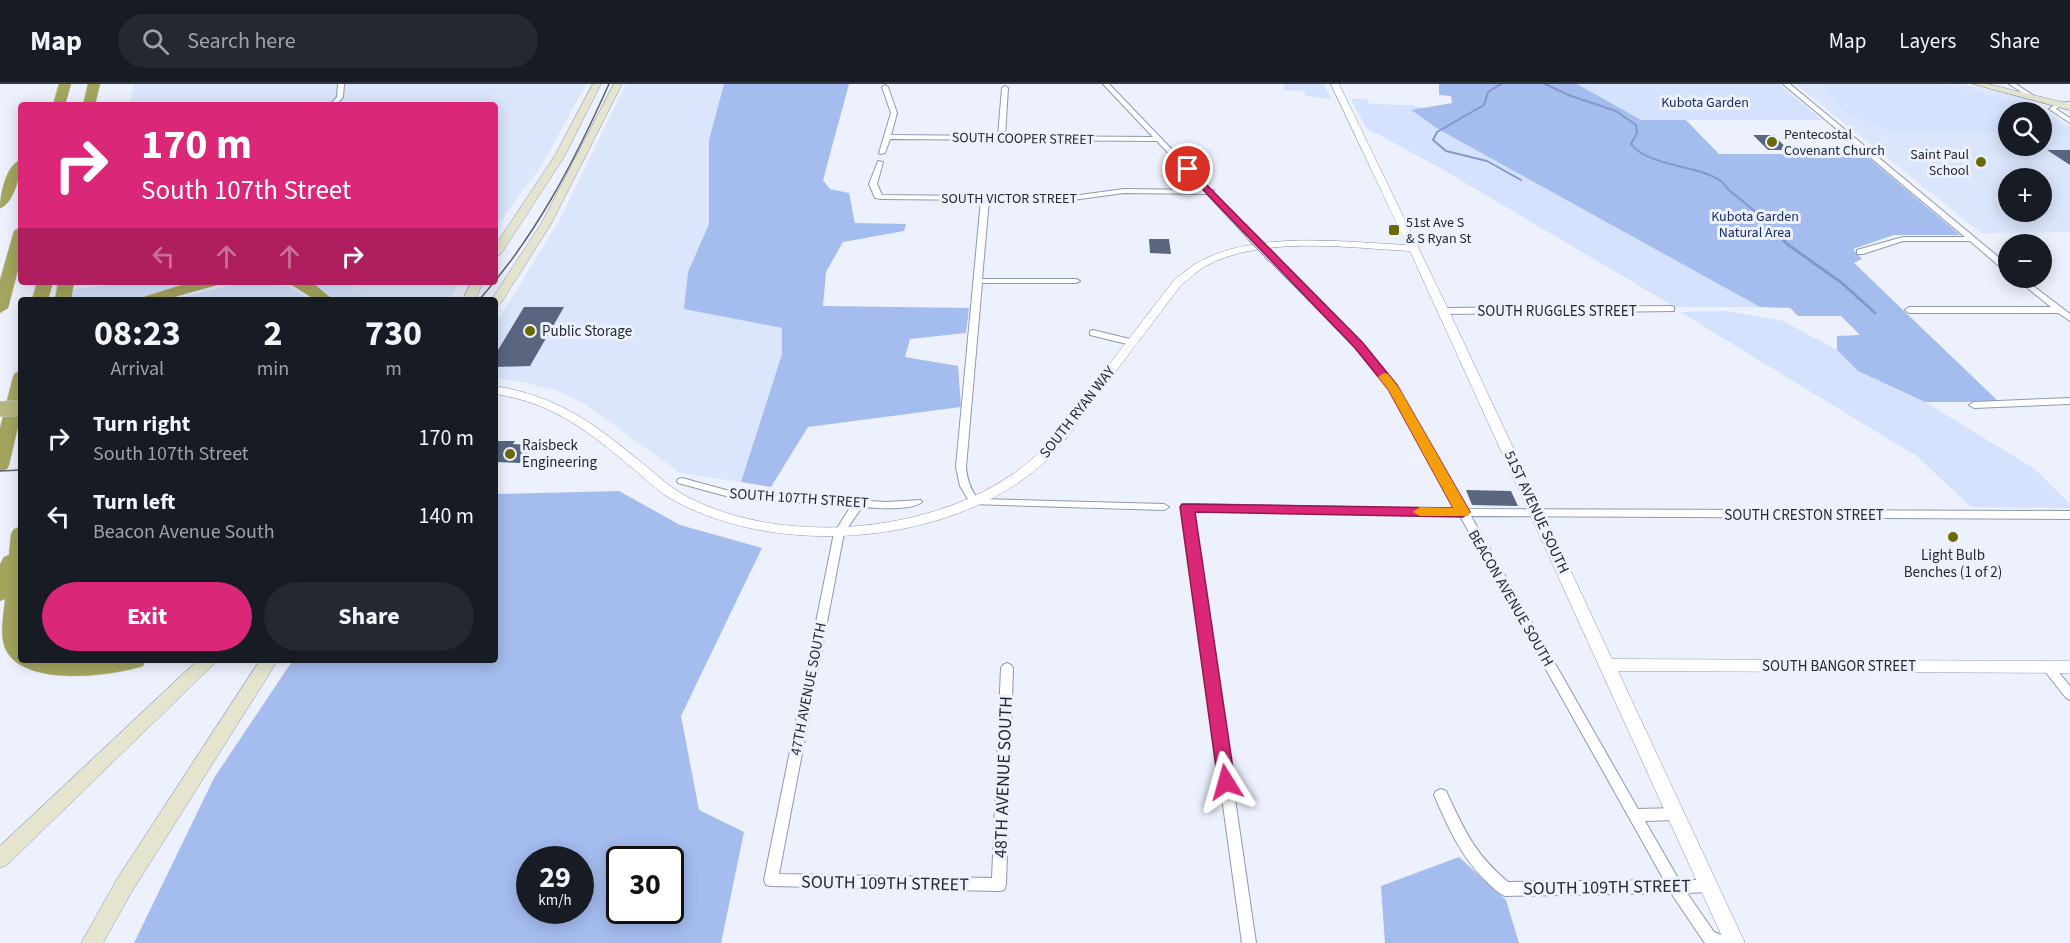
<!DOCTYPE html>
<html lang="en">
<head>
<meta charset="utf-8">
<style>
	body { margin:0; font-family:"Source Sans 3",sans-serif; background:#242831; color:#f1f3f6; height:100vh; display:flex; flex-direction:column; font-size:22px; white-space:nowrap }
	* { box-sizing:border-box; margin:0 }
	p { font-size:20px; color:#9ea1a6 }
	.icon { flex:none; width:33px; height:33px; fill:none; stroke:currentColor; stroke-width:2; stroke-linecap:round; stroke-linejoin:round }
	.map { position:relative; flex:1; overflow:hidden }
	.panel { position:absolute; left:18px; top:213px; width:480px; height:366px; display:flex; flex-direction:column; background:#171b24; border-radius:6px; box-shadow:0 3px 15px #0003 }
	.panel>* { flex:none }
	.hud { position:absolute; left:18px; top:18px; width:480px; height:183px; border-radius:6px; box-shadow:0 3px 15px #0003; background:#db2777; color:#fff; overflow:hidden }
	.buttons { position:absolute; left:1998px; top:18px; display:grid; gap:12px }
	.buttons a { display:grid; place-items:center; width:54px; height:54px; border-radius:50%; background:#171b24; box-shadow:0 3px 15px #0003; font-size:30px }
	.speed { position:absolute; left:516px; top:762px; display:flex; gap:12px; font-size:30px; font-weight:700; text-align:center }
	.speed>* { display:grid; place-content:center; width:78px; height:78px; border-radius:50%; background:#171b24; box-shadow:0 3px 15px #0003; line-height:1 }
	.speed small { font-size:15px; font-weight:400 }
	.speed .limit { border:3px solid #111; border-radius:9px; background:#fff; color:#111 }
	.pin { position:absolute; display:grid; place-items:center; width:51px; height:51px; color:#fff; margin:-26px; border:3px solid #fff; border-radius:50%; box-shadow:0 2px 6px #0007 }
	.me { position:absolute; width:66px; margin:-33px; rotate:352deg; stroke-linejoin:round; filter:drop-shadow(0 0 4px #0008) }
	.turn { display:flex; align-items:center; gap:21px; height:126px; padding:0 24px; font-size:27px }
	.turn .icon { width:78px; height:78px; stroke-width:2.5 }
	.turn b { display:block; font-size:42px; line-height:51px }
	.lanes { display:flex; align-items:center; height:57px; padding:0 24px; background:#0003; justify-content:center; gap:30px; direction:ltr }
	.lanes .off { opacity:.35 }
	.eta { display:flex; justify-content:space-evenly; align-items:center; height:102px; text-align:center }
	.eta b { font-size:36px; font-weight:700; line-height:42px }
	.action { display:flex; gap:12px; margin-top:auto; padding:12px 24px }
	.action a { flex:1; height:69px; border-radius:36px; background:#db2777; color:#fff; font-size:24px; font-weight:700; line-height:69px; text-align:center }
	.action a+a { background:#242831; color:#f1f3f6 }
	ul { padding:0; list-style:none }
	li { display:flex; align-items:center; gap:18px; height:78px; padding:0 24px }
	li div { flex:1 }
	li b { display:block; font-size:22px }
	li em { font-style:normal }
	header { display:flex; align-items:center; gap:36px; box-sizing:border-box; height:84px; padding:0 30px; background:#171b24; border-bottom:2px solid #363941 }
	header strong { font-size:28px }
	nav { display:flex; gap:33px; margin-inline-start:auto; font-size:21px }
	.search { width:420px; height:54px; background:#242831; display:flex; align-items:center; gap:15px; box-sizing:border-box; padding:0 21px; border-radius:33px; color:#9ea1a6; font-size:22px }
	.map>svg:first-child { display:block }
</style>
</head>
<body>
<header>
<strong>Map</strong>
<div class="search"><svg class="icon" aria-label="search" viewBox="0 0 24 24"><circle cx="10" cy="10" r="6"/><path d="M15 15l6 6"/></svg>Search here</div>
<nav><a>Map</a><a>Layers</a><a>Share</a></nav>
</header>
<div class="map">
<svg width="2070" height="859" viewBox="0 0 2070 859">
	<rect width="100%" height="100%" fill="#ecf1fd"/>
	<!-- built -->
	<g fill="#dbe5fb" fill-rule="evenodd">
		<path d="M134 0H586L542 81 495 144V21H130Z"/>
		<path d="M626 0H724L709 56V140L688 188 685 225 782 244V270L741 398 680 389 584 319 555 306 521 298 495 294V242L560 135Z"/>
		<path d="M1795 0H1961L2023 13 2070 43V148L1981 149ZM2008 28H2042V62H2008ZM2008 94H2042V128H2008Z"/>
		<path d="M353 198H460L449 216H362L363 210Z"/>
	</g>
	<!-- green -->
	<g fill="#d5e2fe">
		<path d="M1283 0H1324L1331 15 1305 12V7L1285 6Z"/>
		<path d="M1577 0H1779L1822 36H1641Z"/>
		<path d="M1825 0H1937L1994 12 2036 28H2008V48L1902 50 1844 29Z"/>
		<path d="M1351 15H1366L1370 20 1411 21 1424 24 1412 27 1438 45 1760 223H1675L1435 81 1366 44Z"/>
		<path d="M2042 31 2070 47V51L2042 49Z"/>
		<path d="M132 198H203L144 216H71L73 206C93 201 112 202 132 198Z"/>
		<path d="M311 198H351L363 210 362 216H330L326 209Z"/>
		<path d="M261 199 291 203 312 216H168L237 200Z"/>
		<path d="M1726 227 1783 237 1837 266 1858 287 1925 318 2035 385 2070 420V424L1971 423 1918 373 1680 228Z"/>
	</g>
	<!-- forest -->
	<g fill="#a5bcef" fill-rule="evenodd">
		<path d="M724 0H849L823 96 830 105 849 109 855 139 906 140 904 147 843 158 826 188 823 222 969 224 966 249 910 255 905 273 958 282 961 323 808 343 771 403 741 398 782 270V244L684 225 688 188 709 140V56Z"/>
		<path d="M1439 0H1577L1641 36H1686L1719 70H1864L1960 151H1894L1853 165 1862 175 1854 179 1999 318H1925L1858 287 1837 266V252L1860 251 1841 232H1798L1790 224 1760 223 1438 45 1411 26 1452 19 1451 12 1439 11Z"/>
		<path d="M619 407 680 441 762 464 681 632 699 726 744 748 721 859H134L214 694 293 576H495V410ZM530 776H580V826H530ZM620 776H670V826H620Z"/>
		<path d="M1459 773 1506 816 1519 859H1385L1381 802Z"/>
	</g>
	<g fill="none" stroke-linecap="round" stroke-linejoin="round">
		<!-- stream-far1 -->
		<g stroke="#8399c9" stroke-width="2">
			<path d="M1501 0 1488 8 1484 21 1437 48 1433 56 1446 67 1487 77 1521 96"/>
			<path d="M1545 0 1571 12 1616 27 1636 41 1637 49 1631 60C1649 83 1696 80 1721 97 1724 99 1726 104 1730 107 1747 121 1764 133 1779 151"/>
		</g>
		<!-- stream -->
		<path stroke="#8399c9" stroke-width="3" d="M1778 149 1787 160 1842 199 1875 229"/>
	</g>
	<!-- building -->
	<g fill="#5a6680">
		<path d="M1753 51H1773L1789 66H1768Z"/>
		<path d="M2047 66H2070V81Z"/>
		<path d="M1149 155H1169L1171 170 1150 169Z"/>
		<path d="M524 223H564L530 282 495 283V271Z"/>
		<path d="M495 357H515L513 360 531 361 520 379 495 378Z"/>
		<path d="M1466 406 1511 407 1518 422 1472 421Z"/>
	</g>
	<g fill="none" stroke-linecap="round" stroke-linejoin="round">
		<defs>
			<g id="minor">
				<path d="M338 0H344L343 13 336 21H330L337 13Z"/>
				<path d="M1103 0H1109L1211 106H1214V109L1255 152 1248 154 1207 110 1124 109 1065 117 989 116 982 195H1076L1080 197 1076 199H982L966 383C967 395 970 405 978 415L1164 420 1169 423 1164 426 971 420 960 402 956 383 981 116 882 115 875 114 869 100 878 77 883 78 877 100 882 111 1065 113 1124 105 1203 106 1157 57 890 55 885 69 880 70 879 69 891 29 882 3 885 1 888 3 897 29 891 51 998 52 1002 4 1005 2 1008 4 1005 52 1153 53Z"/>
				<path d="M1783 0H1790L2008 181V187H2005L1970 157H1903L1863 170H1857V166L1903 153H1965Z"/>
				<path d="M2009 0H2016L2037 14 2032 15Z"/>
				<path d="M2070 18V22H2060L2056 25 2070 34V39L2049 25 2057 19Z"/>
				<path d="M1269 172H1275L1362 260 1396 302 1467 425 2070 427V435L1471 432 1638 725 1676 724 1681 726 1683 730 1681 734 1676 736 1645 737 1679 796H1709L1714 797 1716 802 1714 807 1709 808 1687 809 1714 848 1728 854 1730 859H1706L1704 858 1671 809 1505 812C1498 809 1492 803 1486 797 1461 773 1448 743 1434 711L1436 707 1441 705 1446 707C1465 747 1473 768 1508 798L1664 796 1460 432 1193 427 1256 859H1242L1182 423 1187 420 1456 425 1389 305 1356 264 1269 176Z"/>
				<path d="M2015 194H2023L2070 230V237L2058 229H1909L1905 226 1909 223H2051Z"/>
				<path d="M1671 222 1674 223V227L1444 230 1440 227 1444 224Z"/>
				<path d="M1093 246 1134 256 1135 258 1131 261 1090 251V247Z"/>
				<path d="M2070 314V320L1974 324 1969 321 1974 318Z"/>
				<path d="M682 394 737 409 886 418 921 416 922 418C911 427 877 424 862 423L844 449 779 790 992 794 1001 584 1003 581 1007 579 1011 581 1013 584 1006 801 1004 806 999 807 771 802 766 801 764 796 834 449 851 422 737 415 678 399 677 397 678 395Z"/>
				<path d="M2048 578 2052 580 2070 602V616L2066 614 2044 586 2042 583 2044 580Z"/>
			</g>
			<path id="tertiary" d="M1331 0H1339L1449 227 1612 575 2070 577V589L1618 587 1745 859H1725L1410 167C1348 164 1260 151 1204 183 1196 188 1189 195 1182 200 1153 238 1125 275 1097 312 1083 330 1071 350 1056 367 968 460 785 477 675 417 661 410 648 397 636 387 590 349 555 319 495 310V302C559 313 592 338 641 378 655 389 669 403 684 411 788 468 964 449 1047 361 1062 344 1075 324 1089 307 1117 270 1146 233 1174 196 1182 190 1189 184 1197 179 1255 146 1343 158 1407 161Z"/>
			<g id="secondary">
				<path d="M593 0H601L564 73 501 170 495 173V162L554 73Z"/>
				<path d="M614 0H622L551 140 501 219 495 223V216H491L541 140Z"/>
				<path d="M1973 0H1988L2070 20V26Z"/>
				<path d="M471 198H483L475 216H463Z"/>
				<path d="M198 576H218L7 781 0 784V762Z"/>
				<path d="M260 576H278L131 809 103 859H81L117 795Z"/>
			</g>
			<g id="motorway">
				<path d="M59 0H71L65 21H53Z"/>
				<path d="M88 0H100L95 21H83Z"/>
				<path d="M21 76C21 89 14 120 0 124 0 111 6 80 21 76Z"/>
				<path d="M21 143V174L8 224 0 229V196L14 147Z"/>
				<path d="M37 198H53L48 216H32Z"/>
				<path d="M58 198H74L71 216H55Z"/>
				<path d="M191 198H220L217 201 163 216H141L144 213Z"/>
				<path d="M287 198 314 200 333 216H316Z"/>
				<path d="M21 288V330L9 381 7 385 0 387V344L13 293 15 289Z"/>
				<path d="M21 443V576H146L143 582C109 593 17 604 4 561 0 548 4 528 5 515L0 517V480L4 473 9 471 11 450 14 445Z"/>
			</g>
		</defs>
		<!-- minor casing -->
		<use href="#minor" stroke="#8c99b5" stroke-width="2"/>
		<!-- tertiary casing -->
		<use href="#tertiary" stroke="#8c99b5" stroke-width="1"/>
		<!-- secondary casing -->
		<use href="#secondary" stroke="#8c99b5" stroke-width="1"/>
		<!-- motorway casing -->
		<use href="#motorway" stroke="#cfd0d2" stroke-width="1"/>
		<!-- minor -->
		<use href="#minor" fill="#fff" fill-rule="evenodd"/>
		<!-- tertiary -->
		<use href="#tertiary" fill="#fff" fill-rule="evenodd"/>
		<!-- secondary -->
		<use href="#secondary" fill="#e4e4cf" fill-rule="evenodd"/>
		<!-- motorway -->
		<use href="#motorway" fill="#a4a55e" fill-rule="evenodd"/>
		<!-- tram -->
		<g stroke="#5e636e" stroke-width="1.5">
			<path d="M479 216C536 152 574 78 609 0"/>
			<path d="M0 387 21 386"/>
		</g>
		<defs>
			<path id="minor-bridge" d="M1251 152 1272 174"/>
			<path id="trunk-bridge" d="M0 325 21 324"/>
		</defs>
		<!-- minor-bridge casing -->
		<use href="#minor-bridge" stroke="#8c99b5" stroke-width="10" stroke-linecap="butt"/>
		<!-- trunk-bridge casing -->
		<use href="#trunk-bridge" stroke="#cfd0d2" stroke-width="16" stroke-linecap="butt"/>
		<!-- minor-bridge -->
		<use href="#minor-bridge" stroke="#fff" stroke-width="8"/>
		<!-- trunk-bridge -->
		<use href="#trunk-bridge" stroke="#b6b77e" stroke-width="15"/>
	</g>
	<!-- route -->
	<path fill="#db2777" stroke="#8e194d" stroke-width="1.5" d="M1188 82 1363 259 1397 301 1470 428 1463 433 1195 428 1235 698 1232 704 1226 706 1220 704 1218 698 1180 423 1182 420 1453 424 1388 305 1355 264 1185 87 1184 85Z"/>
	<!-- slow -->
	<path fill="#f59e0b" d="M1384 289 1388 290 1399 304 1470 428 1468 432H1420L1413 428 1420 423 1453 424 1388 305 1378 293Z"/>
	<!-- markers -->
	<g fill="#6b6a07" stroke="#ecf1fd" stroke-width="2">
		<circle cx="1772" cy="58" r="6"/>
		<circle cx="1981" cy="78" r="6"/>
		<rect x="1388" y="140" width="12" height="12" rx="3"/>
		<circle cx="530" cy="247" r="6"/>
		<circle cx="510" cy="370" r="6"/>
		<circle cx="1953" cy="453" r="6"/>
	</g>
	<g text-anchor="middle" stroke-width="6" stroke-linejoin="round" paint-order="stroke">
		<!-- far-park labels -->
		<g font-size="14" fill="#192e69" stroke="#ecf1fd">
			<text x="1705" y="23">Kubota Garden</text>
			<text x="1755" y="137">Kubota Garden<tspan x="1755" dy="16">Natural Area</tspan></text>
		</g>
		<!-- far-poi labels -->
		<g font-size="14" fill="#242934" stroke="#ecf1fd" text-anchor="start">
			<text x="1784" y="55">Pentecostal<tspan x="1784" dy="16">Covenant Church</tspan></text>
			<text x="1969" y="75" text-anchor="end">Saint Paul<tspan x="1969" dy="16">School</tspan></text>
			<text x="1406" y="143">51st Ave S<tspan x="1406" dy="16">&amp; S Ryan St</tspan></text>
		</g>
		<!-- far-street labels -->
		<g font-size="14" fill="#242934" stroke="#ecf1fd">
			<text transform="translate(1023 54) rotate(1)" y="5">SOUTH COOPER STREET</text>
			<text x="1009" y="119">SOUTH VICTOR STREET</text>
		</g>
		<!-- street labels -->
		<g font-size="15" fill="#242934" stroke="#ecf1fd">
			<text x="1557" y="232">SOUTH RUGGLES STREET</text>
			<text transform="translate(1077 328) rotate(-52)" y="5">SOUTH RYAN WAY</text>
			<text transform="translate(799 414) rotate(4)" y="5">SOUTH 107TH STREET</text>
			<text transform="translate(1537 428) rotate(65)" y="5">51ST AVENUE SOUTH</text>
			<text x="1804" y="436">SOUTH CRESTON STREET</text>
			<text transform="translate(1511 514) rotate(60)" y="5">BEACON AVENUE SOUTH</text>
			<text x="1839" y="587">SOUTH BANGOR STREET</text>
			<text transform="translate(808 605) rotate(-79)" y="5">47TH AVENUE SOUTH</text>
		</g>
		<!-- poi labels -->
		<g font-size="15" fill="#242934" stroke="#ecf1fd" text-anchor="start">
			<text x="542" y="252">Public Storage</text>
			<text x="522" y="366">Raisbeck<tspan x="522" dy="17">Engineering</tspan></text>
			<text x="1953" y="476" text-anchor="middle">Light Bulb<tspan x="1953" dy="17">Benches (1 of 2)</tspan></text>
		</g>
		<!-- near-street labels -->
		<g font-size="18" fill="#242934" stroke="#ecf1fd">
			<text transform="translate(1003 693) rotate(-88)" y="6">48TH AVENUE SOUTH</text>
			<text transform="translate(885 799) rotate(1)" y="6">SOUTH 109TH STREET</text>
			<text transform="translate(1607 803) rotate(-1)" y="6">SOUTH 109TH STREET</text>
		</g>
	</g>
</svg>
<div class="buttons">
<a><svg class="icon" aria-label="search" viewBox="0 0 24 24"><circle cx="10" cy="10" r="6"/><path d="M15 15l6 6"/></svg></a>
<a>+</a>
<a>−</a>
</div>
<div class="speed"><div>29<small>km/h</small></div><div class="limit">30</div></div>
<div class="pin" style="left:1188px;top:85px;background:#d93025"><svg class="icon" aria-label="arrive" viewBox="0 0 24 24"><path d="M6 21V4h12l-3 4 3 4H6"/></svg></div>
<svg class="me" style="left:1226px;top:698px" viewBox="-20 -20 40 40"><path d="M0-17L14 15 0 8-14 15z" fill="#db2777" stroke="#fff" stroke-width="4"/></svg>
<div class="hud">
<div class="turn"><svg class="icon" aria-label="right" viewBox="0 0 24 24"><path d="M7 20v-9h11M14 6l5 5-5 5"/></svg><div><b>170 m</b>South 107th Street</div></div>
<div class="lanes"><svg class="icon off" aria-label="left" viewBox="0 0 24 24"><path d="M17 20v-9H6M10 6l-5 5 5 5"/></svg><svg class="icon off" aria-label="ahead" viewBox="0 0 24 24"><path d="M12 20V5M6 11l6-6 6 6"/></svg><svg class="icon off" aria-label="ahead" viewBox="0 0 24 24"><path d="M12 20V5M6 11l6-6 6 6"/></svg><svg class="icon" aria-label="right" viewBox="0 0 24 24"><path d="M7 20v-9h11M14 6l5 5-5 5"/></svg></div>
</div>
<section class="panel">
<div class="eta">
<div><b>08:23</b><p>Arrival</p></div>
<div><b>2</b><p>min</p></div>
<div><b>730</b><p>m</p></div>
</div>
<ul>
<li><svg class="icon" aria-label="right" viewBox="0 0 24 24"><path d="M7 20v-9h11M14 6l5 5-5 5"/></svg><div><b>Turn right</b><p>South 107th Street</p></div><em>170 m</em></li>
<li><svg class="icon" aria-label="left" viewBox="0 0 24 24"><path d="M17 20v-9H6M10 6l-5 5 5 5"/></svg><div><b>Turn left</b><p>Beacon Avenue South</p></div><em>140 m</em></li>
</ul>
<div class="action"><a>Exit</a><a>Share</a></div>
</section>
</div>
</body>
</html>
